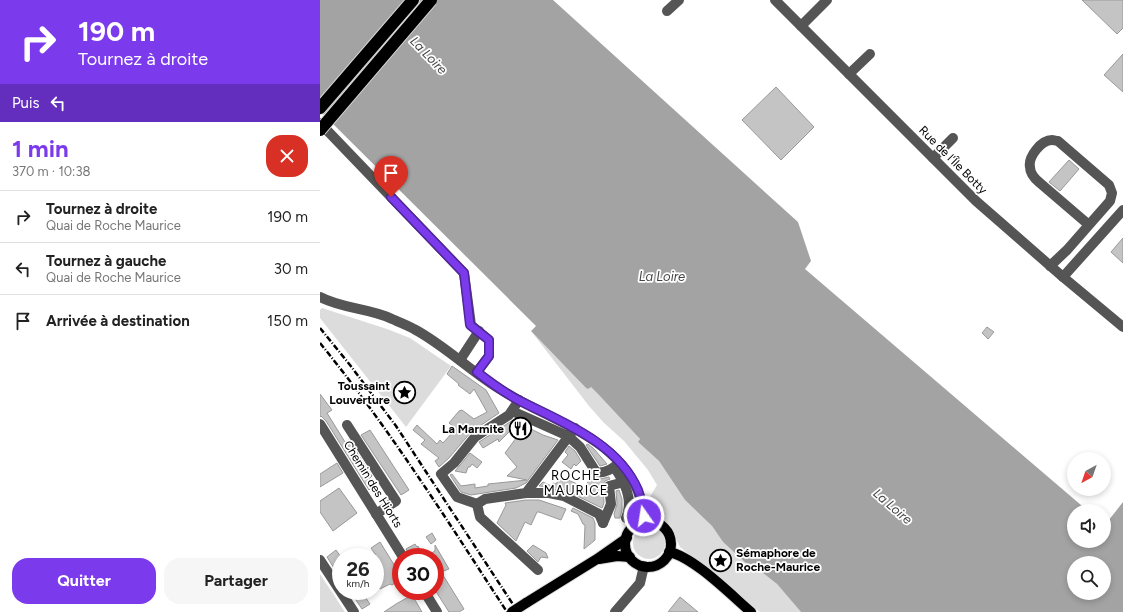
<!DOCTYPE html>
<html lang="fr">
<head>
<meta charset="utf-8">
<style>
	body { margin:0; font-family:Figtree,sans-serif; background:#f6f6f6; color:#222; height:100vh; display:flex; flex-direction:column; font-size:15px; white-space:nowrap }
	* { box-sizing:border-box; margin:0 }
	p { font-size:13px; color:#767676 }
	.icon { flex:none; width:22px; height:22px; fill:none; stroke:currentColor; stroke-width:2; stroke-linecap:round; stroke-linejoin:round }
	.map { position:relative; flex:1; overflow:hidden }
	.sheet { display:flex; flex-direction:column; background:#fff; width:320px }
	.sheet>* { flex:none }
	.hud { background:#7c3aed; color:#fff; overflow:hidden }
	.needle { width:26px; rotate:220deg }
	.tools { position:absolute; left:747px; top:452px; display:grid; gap:8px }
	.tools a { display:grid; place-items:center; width:44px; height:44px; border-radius:50%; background:#fff; box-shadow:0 2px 6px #0003; font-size:20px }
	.speed { position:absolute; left:12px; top:548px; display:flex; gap:8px; font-size:20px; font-weight:700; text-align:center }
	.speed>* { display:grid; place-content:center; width:52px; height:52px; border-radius:50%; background:#fff; box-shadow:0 2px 6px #0003; line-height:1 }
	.speed small { font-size:10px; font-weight:400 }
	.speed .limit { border:6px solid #d22; background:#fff; color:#111 }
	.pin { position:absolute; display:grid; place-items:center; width:34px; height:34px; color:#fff; margin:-41px -17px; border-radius:50% 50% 50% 0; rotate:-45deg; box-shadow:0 0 4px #0007 }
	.pin .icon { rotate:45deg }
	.me { position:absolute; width:44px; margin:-22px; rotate:347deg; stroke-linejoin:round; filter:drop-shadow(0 0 3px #0008) }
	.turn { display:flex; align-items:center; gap:14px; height:84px; padding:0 12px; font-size:18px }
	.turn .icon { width:52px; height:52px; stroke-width:2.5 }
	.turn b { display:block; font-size:28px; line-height:34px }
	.then { display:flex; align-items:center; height:38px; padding:0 12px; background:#0003; gap:8px; font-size:15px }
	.round { display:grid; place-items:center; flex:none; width:42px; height:42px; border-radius:16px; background:#f6f6f6 }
	.headline { display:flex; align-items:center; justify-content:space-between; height:68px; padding:0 12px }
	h1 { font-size:24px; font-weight:700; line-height:30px; color:#7c3aed }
	.primary-button { display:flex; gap:8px; margin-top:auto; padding:8px 12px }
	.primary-button a { flex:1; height:46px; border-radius:16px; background:#7c3aed; color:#fff; font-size:16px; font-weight:700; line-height:46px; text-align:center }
	.primary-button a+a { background:#f6f6f6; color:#222 }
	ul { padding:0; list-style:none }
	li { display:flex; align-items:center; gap:12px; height:52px; padding:0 12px; border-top:1px solid #e0e0e0 }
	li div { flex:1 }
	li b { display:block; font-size:15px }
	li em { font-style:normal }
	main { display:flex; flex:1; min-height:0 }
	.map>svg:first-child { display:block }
</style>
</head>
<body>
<main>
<section class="sheet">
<div class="hud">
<div class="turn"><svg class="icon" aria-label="right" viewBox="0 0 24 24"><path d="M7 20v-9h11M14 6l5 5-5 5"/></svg><div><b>190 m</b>Tournez à droite</div></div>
<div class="then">Puis<svg class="icon" aria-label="left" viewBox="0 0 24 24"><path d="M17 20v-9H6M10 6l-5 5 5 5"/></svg></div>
</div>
<div class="headline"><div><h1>1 min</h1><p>370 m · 10:38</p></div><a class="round" style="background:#d93025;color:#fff"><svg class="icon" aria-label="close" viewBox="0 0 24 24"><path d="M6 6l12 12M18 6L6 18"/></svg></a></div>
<ul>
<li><svg class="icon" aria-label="right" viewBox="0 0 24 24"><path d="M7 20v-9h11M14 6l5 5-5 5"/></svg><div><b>Tournez à droite</b><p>Quai de Roche Maurice</p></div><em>190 m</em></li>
<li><svg class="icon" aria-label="left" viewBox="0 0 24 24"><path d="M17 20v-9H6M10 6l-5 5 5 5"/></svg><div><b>Tournez à gauche</b><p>Quai de Roche Maurice</p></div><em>30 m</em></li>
<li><svg class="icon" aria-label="arrive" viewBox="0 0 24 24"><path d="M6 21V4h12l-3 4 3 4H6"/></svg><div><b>Arrivée à destination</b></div><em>150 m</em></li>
</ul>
<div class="primary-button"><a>Quitter</a><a>Partager</a></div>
</section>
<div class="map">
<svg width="803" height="612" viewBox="0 0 803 612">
	<rect width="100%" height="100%" fill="#fff"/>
	<!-- green -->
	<g fill="#dcdcdc">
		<path d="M2 308 67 329 90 338 131 366 86 427 0 318V310Z"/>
		<path d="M211 331 265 387H271L278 394 320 439 318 442 339 461 365 500 392 526 403 542 428 565 439 570 457 584 481 612H440L360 547 349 524 337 516 327 502 337 485 328 470 304 441 283 422 269 406Z"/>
		<circle cx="329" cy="543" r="16"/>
		<path d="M0 574 25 612H0Z"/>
	</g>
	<!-- water -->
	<path fill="#a3a3a3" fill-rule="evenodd" d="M0 0H233L478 222 491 261 485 269 768 511H754V541H784V524L785 525 803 502V612H481L457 584 439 570 428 565 403 542 392 526 365 500 339 461 318 442 320 439 278 394 271 387 268 389 265 387 211 331 216 326 0 111ZM754 563H784V593H754Z"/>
	<!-- building -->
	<g fill="#c4c4c4" stroke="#999">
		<path d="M762 0H803V28L797 34Z"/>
		<path d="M803 54V92L784 75Z"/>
		<path d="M456 87 494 127 461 160 422 120Z"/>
		<path d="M749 160 759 169 740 191 729 182Z"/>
		<path d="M803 238V263L791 252Z"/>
		<path d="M667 327 674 332 668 339 662 333Z"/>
		<path d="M132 366 166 390 179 413 151 432 129 458 119 467 115 461 119 458 101 444 105 440 93 430 97 425 117 444 120 440 123 443 132 433 130 431 133 426 129 423 139 411 142 410 154 419 167 412 154 389 150 394 138 385 139 384 127 374Z"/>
		<path d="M0 394 12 410 7 413 25 442 29 440 52 476 49 479 54 486 49 490 6 421 1 416 0 417Z"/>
		<path d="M193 420 199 422 179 442 178 439 163 448 159 442Z"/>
		<path d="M205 426 223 435 238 440 206 483 196 488 151 495 141 492 130 475 132 474 141 486 155 484V488L168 486V484L207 480 187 476 197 467 185 453Z"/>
		<path d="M50 430 89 490 81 495 41 435Z"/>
		<path d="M268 444 274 449 287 464 280 466 266 445Z"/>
		<path d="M249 446 255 451 261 461 256 466 254 464 251 469 242 462 248 455 245 452Z"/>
		<path d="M150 453 162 462 157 468 152 464 150 467H148L146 473 135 471Z"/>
		<path d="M17 463 23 473 0 487V474Z"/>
		<path d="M241 477 264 487 272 477 280 479 289 477 290 479 285 481 283 484 284 503 282 508 245 490 230 487 219 486 223 482 231 486 233 483 236 484Z"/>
		<path d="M19 488 37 513 13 531 0 512V501Z"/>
		<path d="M299 490 302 499V510L300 518H295L294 514 297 504 296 491Z"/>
		<path d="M206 500H219L246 509 241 520 219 512H217L211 525 205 522 196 541 177 523 186 505 185 503Z"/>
		<path d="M253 508 273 518 275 523V540L264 549 265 525 263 524 258 514 251 511Z"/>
		<path d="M112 533 116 540 111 544 106 537Z"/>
		<path d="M60 542 81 576V579L72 585 70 584 60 589 55 582V562L59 560 51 548Z"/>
		<path d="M95 544 97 547 98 546 104 557H90L86 549Z"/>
		<path d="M115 545 129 569 121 572 144 609 139 612H129L115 590V557H105L115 551Z"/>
		<path d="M213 545 226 553 228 558 221 557 218 562 207 551Z"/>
		<path d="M16 550 21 557V579L7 557Z"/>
		<path d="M36 591H41L50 604 42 609 32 594Z"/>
		<path d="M92 595 102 612H64L76 604Z"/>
		<path d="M360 597 378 612H348Z"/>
	</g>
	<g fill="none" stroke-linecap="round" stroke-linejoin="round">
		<defs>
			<g id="major">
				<circle cx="328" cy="544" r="23"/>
				<path d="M349 552C374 557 411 595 431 612"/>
				<path d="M279 559 297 556 310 557"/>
				<path d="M206 603 277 559 307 538"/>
			</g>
			<path id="highway" d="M0 108 93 0"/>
		</defs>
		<!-- major casing -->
		<use href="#major" stroke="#dbdbdb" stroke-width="12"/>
		<!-- highway casing -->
		<use href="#highway" stroke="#dbdbdb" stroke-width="14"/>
		<!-- minor -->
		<g stroke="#555" stroke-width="10">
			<path d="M455 0 656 201 743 277 803 327"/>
			<path d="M347 11 359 0"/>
			<path d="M481 26 507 0"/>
			<path d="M529 74 550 54"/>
			<path d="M0 123 144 273 151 325 169 340V356L157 372"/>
			<path d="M613 158 633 138"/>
			<path d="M730 266 747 250 790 201 792 193 789 185 738 141C736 141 734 140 732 140 721 140 708 157 710 167 710 174 715 179 720 183L769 225"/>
			<path d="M743 277 803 210"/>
			<path d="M0 297C22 309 49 308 72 319 79 322 87 325 94 329 126 346 152 373 183 391 239 426 318 442 325 521"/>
			<path d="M140 360 159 331"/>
			<path d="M192 411 248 436 260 447 276 472C285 474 293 468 300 463"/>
			<path d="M0 424 83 557"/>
			<path d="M27 425 76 501 56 514"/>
			<path d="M294 467C305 482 314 500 306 518"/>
			<path d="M206 493H229L244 496 279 514 283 523"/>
			<path d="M157 504 137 497 121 474 134 463 155 437 189 415 199 400"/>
			<path d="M283 523 291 504 289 486 304 482"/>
			<path d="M0 560 34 612"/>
			<path d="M218 570 160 517 157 504 165 499 206 493 255 428"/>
			<path d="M104 591 117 612"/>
			<path d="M295 612 320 583 324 566"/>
		</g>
		<!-- major -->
		<use href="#major" stroke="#000" stroke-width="10"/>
		<!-- highway -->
		<use href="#highway" stroke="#000" stroke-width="12"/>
		<!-- rail -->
		<g stroke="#000" stroke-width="2.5" stroke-dasharray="6 2 1 2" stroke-linecap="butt">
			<path d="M0 328 30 365 76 426 198 612"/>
			<path d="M0 343C69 428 127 520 187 612"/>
		</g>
		<defs>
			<path id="major-bridge" d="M192 612 206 603"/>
			<path id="highway-bridge" d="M0 130 111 0"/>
		</defs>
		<!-- major-bridge casing -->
		<use href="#major-bridge" stroke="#dbdbdb" stroke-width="12" stroke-linecap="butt"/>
		<!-- highway-bridge casing -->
		<use href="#highway-bridge" stroke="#dbdbdb" stroke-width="14" stroke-linecap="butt"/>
		<!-- major-bridge -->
		<use href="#major-bridge" stroke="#000" stroke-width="10"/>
		<!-- highway-bridge -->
		<use href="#highway-bridge" stroke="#000" stroke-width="12"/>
	</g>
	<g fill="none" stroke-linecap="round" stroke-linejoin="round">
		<defs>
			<path id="route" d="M71 197 144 273 150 325 169 340V356L157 372C171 383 185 393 200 401 242 422 298 443 318 490 321 498 323 508 324 516"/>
		</defs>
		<!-- route casing -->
		<use href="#route" stroke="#51269a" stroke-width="10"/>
		<!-- route -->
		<use href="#route" stroke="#7c3aed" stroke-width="7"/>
	</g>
	<!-- icons -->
	<defs>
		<symbol id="sight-ring" viewBox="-11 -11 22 22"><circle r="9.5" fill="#fff" stroke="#000" stroke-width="1.5"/><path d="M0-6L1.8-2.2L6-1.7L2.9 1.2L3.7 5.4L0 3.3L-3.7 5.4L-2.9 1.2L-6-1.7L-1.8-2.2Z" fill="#000"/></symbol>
		<symbol id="restaurant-ring" viewBox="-11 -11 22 22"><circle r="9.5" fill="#fff" stroke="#000" stroke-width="1.5"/><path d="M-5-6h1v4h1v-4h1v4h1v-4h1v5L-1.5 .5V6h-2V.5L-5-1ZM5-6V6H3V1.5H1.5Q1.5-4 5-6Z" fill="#000"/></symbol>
	</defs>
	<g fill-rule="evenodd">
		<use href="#sight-ring" x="72" y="380" width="25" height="25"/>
		<use href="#restaurant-ring" x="188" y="416" width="25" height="25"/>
		<use href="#sight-ring" x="388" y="548" width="25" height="25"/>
	</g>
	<g text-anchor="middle" stroke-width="3.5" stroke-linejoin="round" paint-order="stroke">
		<!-- street labels -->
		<g font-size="12" fill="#000" stroke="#fff">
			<text transform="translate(633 160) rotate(45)" y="4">Rue de l'Île Botty</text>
			<text transform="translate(53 484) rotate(58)" y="4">Chemin des Hiorts</text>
		</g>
		<!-- poi labels -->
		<g font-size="12" font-weight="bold" fill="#000" stroke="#fff" text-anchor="end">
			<text x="70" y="390">Toussaint<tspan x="70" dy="14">Louverture</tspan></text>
			<text x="184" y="433">La Marmite</text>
			<text x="416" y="557" text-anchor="start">Sémaphore de<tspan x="416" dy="14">Roche-Maurice</tspan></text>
		</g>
		<!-- water labels -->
		<g font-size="13" font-style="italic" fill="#444" stroke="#fff">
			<text transform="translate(109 55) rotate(46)" y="5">La Loire</text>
			<text x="342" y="281">La Loire</text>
			<text transform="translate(573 506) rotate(41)" y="5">La Loire</text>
		</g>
		<!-- neighbourhood labels -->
		<g font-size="13" letter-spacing="1" fill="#000" stroke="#fff">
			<text x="256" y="480">ROCHE<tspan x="256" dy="15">MAURICE</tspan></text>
		</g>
	</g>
</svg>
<div class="tools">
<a><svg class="needle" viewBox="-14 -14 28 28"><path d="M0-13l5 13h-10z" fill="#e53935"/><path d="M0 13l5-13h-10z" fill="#767676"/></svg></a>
<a><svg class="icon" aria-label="sound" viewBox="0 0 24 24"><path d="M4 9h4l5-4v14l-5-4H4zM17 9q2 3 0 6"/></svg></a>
<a><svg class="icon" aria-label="search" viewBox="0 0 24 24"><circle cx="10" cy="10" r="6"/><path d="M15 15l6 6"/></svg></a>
</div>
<div class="speed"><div>26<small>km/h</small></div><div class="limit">30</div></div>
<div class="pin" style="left:71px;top:197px;background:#d93025"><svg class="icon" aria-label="arrive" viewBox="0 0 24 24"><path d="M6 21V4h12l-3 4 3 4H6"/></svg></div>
<svg class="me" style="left:324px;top:516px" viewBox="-20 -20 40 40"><circle r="17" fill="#7c3aed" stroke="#fff" stroke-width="3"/><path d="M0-11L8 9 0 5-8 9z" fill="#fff"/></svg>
</div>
</main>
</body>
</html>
